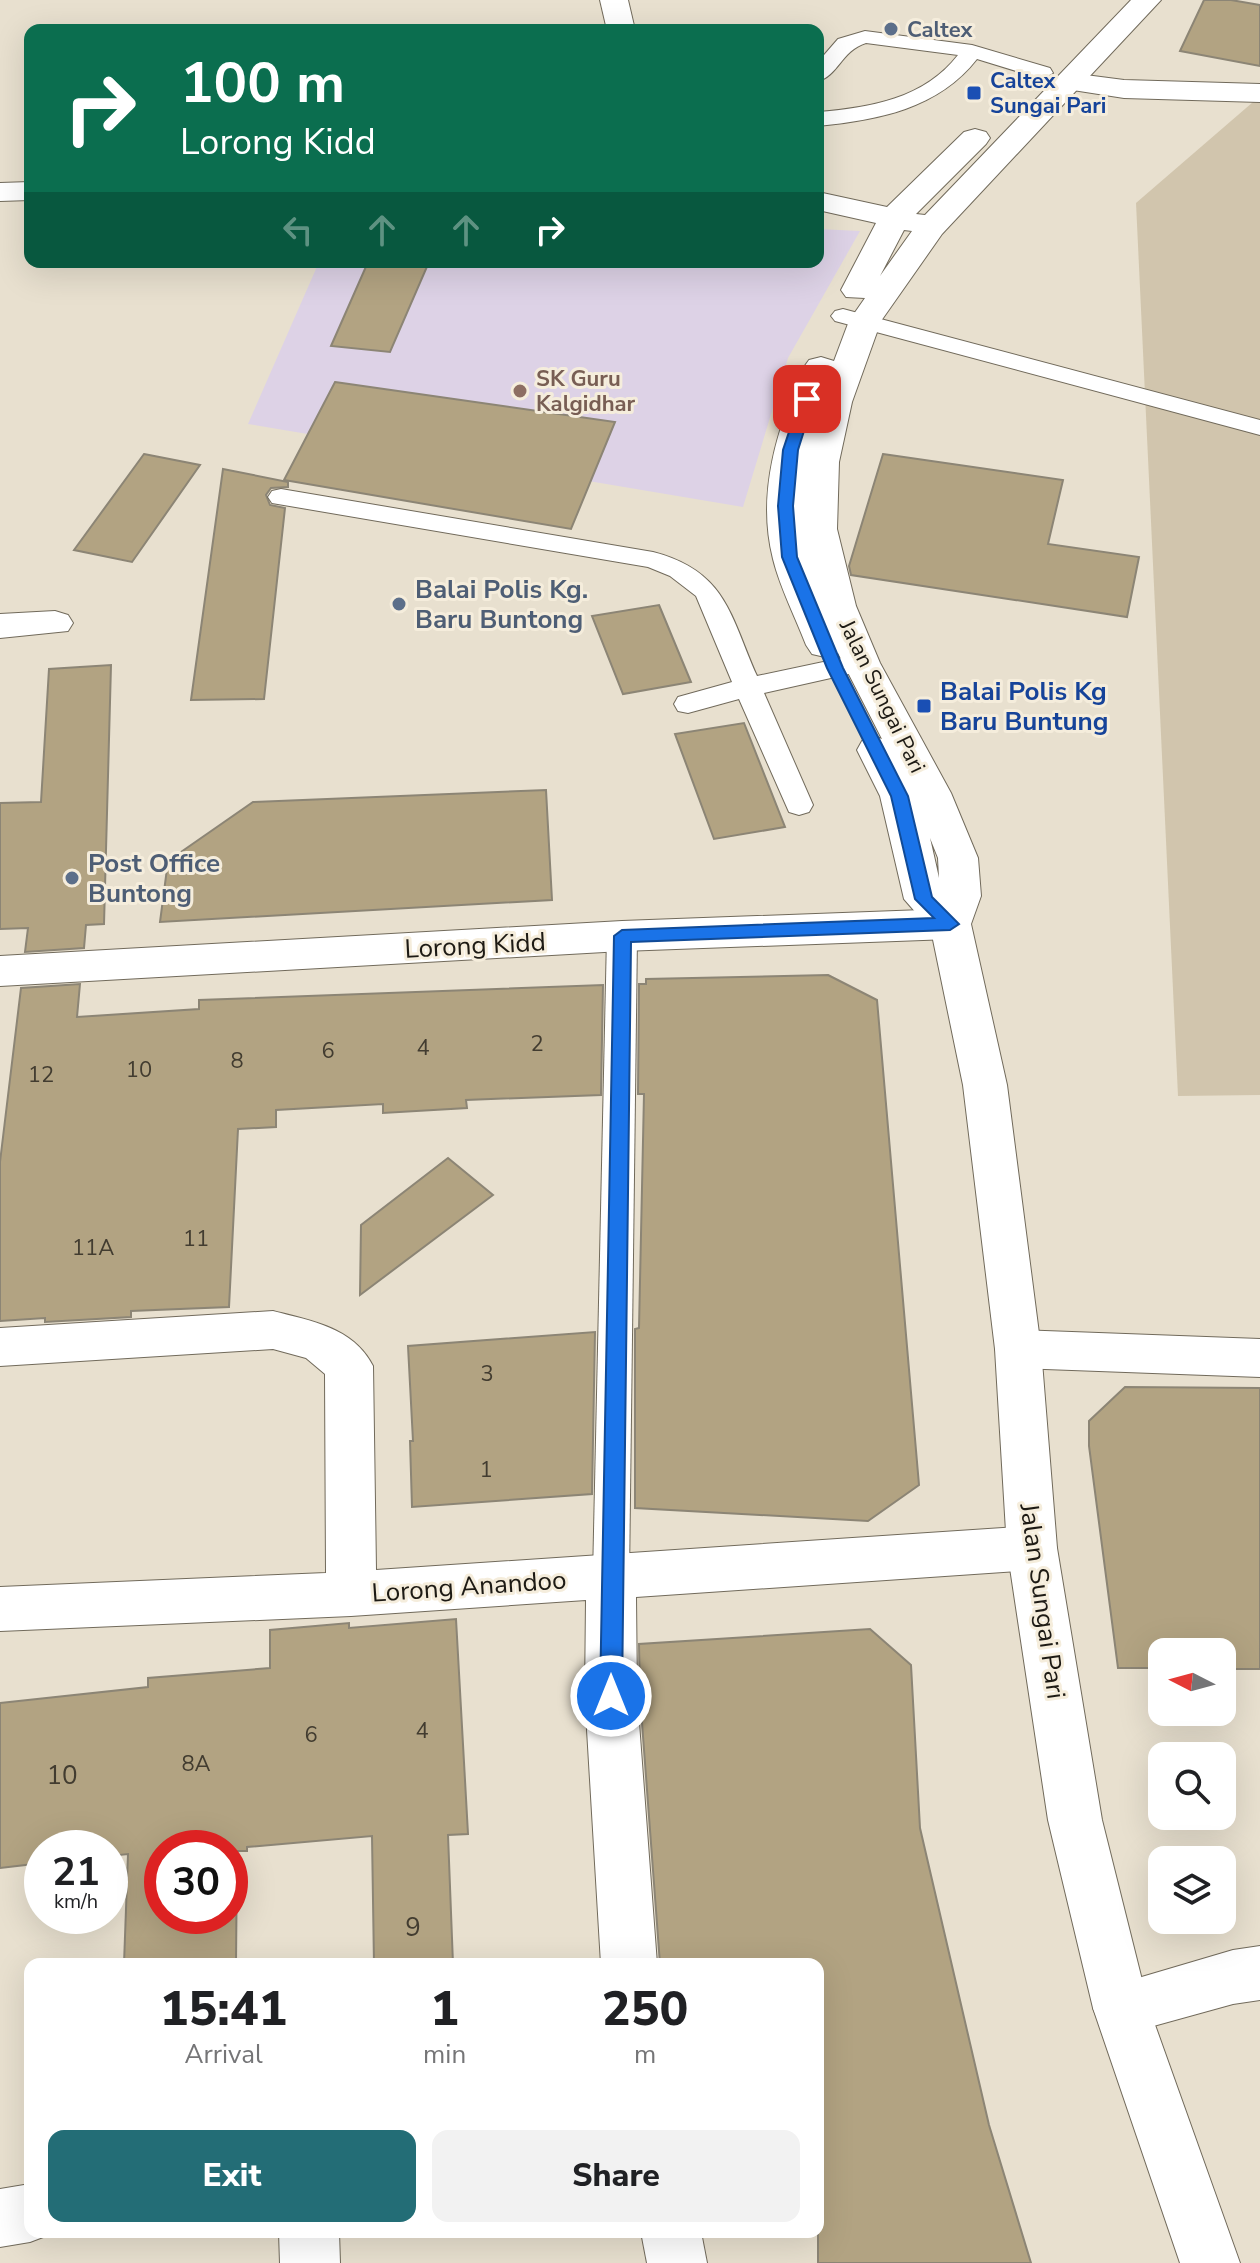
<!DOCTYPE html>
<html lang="en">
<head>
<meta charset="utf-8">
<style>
	body { margin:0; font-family:"Nunito Sans",sans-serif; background:#f2f2f2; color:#202124; height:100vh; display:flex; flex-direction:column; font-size:30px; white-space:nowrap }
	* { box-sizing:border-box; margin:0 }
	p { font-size:26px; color:#757577 }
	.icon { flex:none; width:44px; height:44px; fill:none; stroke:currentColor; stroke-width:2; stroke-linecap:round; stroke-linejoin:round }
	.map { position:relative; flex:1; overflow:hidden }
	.drawer { position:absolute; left:24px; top:1958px; width:800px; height:280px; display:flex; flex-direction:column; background:#fff; border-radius:16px; box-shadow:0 8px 32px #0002 }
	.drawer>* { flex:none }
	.hud { position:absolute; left:24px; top:24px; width:800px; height:244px; border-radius:16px; box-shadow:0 8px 32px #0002; background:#0b6e4f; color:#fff; overflow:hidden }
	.needle { width:52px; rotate:276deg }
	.buttons { position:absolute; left:1148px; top:1638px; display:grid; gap:16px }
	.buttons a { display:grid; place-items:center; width:88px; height:88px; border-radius:16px; background:#fff; box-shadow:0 8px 32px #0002; font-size:40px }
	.speed { position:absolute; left:24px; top:1830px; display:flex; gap:16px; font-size:40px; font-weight:700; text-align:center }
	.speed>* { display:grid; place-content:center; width:104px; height:104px; border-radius:50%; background:#fff; box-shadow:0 8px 32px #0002; line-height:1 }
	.speed small { font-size:20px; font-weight:400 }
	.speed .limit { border:12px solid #d22; background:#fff; color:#111 }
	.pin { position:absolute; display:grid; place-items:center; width:68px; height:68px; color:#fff; margin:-34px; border-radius:16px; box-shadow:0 4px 12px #0006 }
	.me { position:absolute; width:88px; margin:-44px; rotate:0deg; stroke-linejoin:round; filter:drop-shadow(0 0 6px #0008) }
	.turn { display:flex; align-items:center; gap:28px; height:168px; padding:0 24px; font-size:36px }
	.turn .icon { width:104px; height:104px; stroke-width:2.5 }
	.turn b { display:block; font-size:56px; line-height:68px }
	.lanes { display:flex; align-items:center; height:76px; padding:0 24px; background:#0003; justify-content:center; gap:40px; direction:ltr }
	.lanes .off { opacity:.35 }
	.eta { display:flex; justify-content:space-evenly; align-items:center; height:136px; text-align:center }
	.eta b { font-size:48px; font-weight:800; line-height:56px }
	.primary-button { display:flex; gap:16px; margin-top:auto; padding:16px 24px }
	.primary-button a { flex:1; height:92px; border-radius:16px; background:#236d76; color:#fff; font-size:32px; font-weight:800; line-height:92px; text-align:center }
	.primary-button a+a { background:#f2f2f2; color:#202124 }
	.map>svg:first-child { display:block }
</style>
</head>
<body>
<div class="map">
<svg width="1260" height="2263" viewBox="0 0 1260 2263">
	<rect width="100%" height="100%" fill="#e8e0cf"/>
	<!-- education -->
	<path fill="#ddd2e6" d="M818 229 860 231 788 358 743 507 248 424 319 262H818Z"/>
	<!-- green -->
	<path fill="#d1c5ad" d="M1260 96V1095L1178 1096 1136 203Z"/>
	<!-- building -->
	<g fill="#b2a382" stroke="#8c8575" stroke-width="2" fill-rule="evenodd">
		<path d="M1204 0H1231L1260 5V66L1180 51Z"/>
		<path d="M368 262H429L390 352 331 346Z"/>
		<path d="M335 382 615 422 571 529 284 480Z"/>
		<path d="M144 454 200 465 132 562 74 550Z"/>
		<path d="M883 454 1063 480 1048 544 1139 557 1127 617 851 575 849 566Z"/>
		<path d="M223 469 288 482V487L271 488 266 495 270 505 285 508 264 699 191 700Z"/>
		<path d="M659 605 691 682 623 694 592 616Z"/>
		<path d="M111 665 104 924 86 925 84 948 25 952 28 928 0 929V803L41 802 49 669Z"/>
		<path d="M744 723 785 827 714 839 675 734Z"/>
		<path d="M546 790 552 900 160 922 168 861 253 802Z"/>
		<path d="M828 975 877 1000 919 1485 868 1521 635 1508V1329L639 1328 644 1094H638L639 984H646V979Z"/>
		<path d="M80 984 77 1017 199 1009V1000L603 985 601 1095 466 1100 467 1108 383 1113V1104L276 1110V1127L238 1129 229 1307 131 1311V1317L45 1322V1318L0 1321V1162L21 988Z"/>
		<path d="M448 1158 493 1195 360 1295 361 1225Z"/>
		<path d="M595 1332 592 1494 412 1507 410 1441H413L408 1346Z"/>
		<path d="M1125 1387 1260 1388V1669H1222V1652H1162V1668H1118L1089 1446V1421Z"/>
		<path d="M456 1619 468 1834 448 1835 453 1964H374L372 1836 247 1847V1851H237L236 1964H124L128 1854 110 1856V1848H42V1863L0 1868V1703L148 1687V1678L270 1668V1630L349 1623V1628ZM162 1848H230V1916H162Z"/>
		<path d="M870 1629 911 1665 920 1828 989 2125 1031 2263H818V1964H660L640 1696 639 1644Z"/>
	</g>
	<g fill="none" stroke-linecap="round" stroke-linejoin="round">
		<defs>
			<g id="lane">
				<path d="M865 31 972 45 1050 68 1053 73 1042 79 977 59C938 109 878 120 818 126V112C869 108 924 99 958 55L866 43C841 51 838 76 818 81V62L838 39Z"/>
				<path d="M843 309 1260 420V435L835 321 831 316 835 311Z"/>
				<path d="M281 489 653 552C726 571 730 615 757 676L861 654 871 657 875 663 871 669 764 693 813 805 809 812 799 815 789 812 739 699 688 713 678 711 674 704 678 697 732 682 696 596 670 576 648 567 272 503 268 497 272 491Z"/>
				<path d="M622 925 633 928 637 936 629 1577 624 1588 611 1593 598 1588 593 1577 607 936 611 928Z"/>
			</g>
			<g id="street">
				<path d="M600 0H628L635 30H607Z"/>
				<path d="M1070 73 1124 80 1260 84V102L1124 98 1060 88 1055 82 1060 76Z"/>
				<path d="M55 611 68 615 73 623 68 631 0 638V614Z"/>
				<path d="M950 909 965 914 971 924 965 934 950 939 622 951 0 986V956L622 921Z"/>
				<path d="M273 1311C311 1321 353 1327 373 1366L376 1570 1032 1526 1050 1533 1057 1548 1050 1563 1032 1570 636 1597 637 1696 657 1964H601L585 1696 586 1600 351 1616 0 1631V1587L326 1573 325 1374 306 1358 273 1349 0 1366V1328Z"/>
				<path d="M1018 1330 1260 1339V1377L1018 1368 1001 1363 995 1349 1001 1335Z"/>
				<path d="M1260 1946V2000L1233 2004 1121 2035 1101 2027 1093 2008 1101 1989 1233 1950Z"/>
				<path d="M30 2184V2232L51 2234 30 2242 0 2247V2189Z"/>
				<path d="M279 2232H339L340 2263H280Z"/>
				<path d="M641 2232H701L707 2263H647Z"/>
			</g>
			<g id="secondary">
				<path d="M1131 0H1161L942 234 881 321 852 402 839 462 837 529 856 606 880 663 951 793 978 858 981 896 971 924 1007 1085 1041 1349 1057 1548 1102 1820 1149 2008 1240 2263H1180L1093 2008 1048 1820 1007 1548 995 1349 963 1085 931 930 904 899 880 796 857 750 862 741 876 737 882 739 838 653 825 657 812 654 806 645C795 616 780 588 773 559 756 492 778 427 804 367L809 360 821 357 834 361 849 321 865 298 846 297 841 290 876 223 818 210V192L887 207 964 132 975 129 986 132 990 138 986 144 916 214 925 215ZM904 230 912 231 880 276ZM930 838 938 858 939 878Z"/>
				<path d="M30 182V200L0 201V183Z"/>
			</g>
		</defs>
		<!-- lane casing -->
		<use href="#lane" stroke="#716a5b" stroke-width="2"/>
		<!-- street casing -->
		<use href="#street" stroke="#716a5b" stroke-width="2"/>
		<!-- secondary casing -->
		<use href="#secondary" stroke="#716a5b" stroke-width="2"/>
		<!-- lane -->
		<use href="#lane" fill="#fff" fill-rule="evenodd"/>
		<!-- street -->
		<use href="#street" fill="#fff" fill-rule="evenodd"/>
		<!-- secondary -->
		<use href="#secondary" fill="#fff" fill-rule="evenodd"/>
	</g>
	<!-- route -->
	<path fill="#1a73e8" stroke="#114b97" stroke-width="2" d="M807 395 814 399 798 450 793 506 797 557 843 668 908 796 932 897 959 924 950 930 631 942 622 1696 619 1703 611 1706 603 1703 600 1696 614 936 622 930 934 918 915 899 891 796 827 668 782 557 778 506 783 450 800 399Z"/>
	<!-- markers -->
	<g fill="#5c6f8a" stroke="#f5eddc" stroke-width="3">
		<circle cx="891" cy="29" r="8"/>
		<circle cx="399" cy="604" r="8"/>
		<circle cx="72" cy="878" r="8"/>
	</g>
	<g fill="#1a4fb4" stroke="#f5eddc" stroke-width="3">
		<rect x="966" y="85" width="16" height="16" rx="4"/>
		<rect x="916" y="698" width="16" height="16" rx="4"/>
	</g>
	<circle fill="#8d6e63" stroke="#f5eddc" stroke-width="3" cx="520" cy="391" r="8"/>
	<g text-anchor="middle" stroke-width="6" stroke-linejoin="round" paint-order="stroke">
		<!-- far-service labels -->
		<g font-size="22" font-weight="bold" fill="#4e5e75" stroke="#f5eddc" text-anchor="start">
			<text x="907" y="37">Caltex</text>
		</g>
		<!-- far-transit labels -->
		<g font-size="22" font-weight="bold" fill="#164399" stroke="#f5eddc" text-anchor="start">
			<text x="990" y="88">Caltex<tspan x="990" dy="25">Sungai Pari</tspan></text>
		</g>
		<!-- far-education labels -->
		<g font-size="22" font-weight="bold" fill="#785e54" stroke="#f5eddc" text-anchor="start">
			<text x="536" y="386">SK Guru<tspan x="536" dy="25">Kalgidhar</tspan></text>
		</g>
		<!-- far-street labels -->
		<g font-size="22" fill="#1d1a14" stroke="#f5eddc">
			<text transform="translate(883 696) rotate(64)" y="8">Jalan Sungai Pari</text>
		</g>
		<!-- number labels -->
		<g font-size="22" fill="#423c30">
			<text x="537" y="1051">2</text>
			<text x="423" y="1055">4</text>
			<text x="328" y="1058">6</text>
			<text x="237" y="1068">8</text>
			<text x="139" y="1077">10</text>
			<text x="41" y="1082">12</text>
			<text x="196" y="1246">11</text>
			<text x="93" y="1255">11A</text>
			<text x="487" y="1381">3</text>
			<text x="486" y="1477">1</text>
			<text x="422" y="1738">4</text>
			<text x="311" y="1742">6</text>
			<text x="196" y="1771">8A</text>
		</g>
		<!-- service labels -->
		<g font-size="26" font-weight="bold" fill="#4e5e75" stroke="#f5eddc" text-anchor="start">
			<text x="415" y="598">Balai Polis Kg.<tspan x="415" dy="30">Baru Buntong</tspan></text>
			<text x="88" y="872">Post Office<tspan x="88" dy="30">Buntong</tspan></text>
		</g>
		<!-- transit labels -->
		<g font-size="26" font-weight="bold" fill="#164399" stroke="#f5eddc" text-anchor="start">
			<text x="940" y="700">Balai Polis Kg<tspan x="940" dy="30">Baru Buntung</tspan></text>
		</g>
		<!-- street labels -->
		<g font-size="26" fill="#1d1a14" stroke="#f5eddc">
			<text transform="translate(475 945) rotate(-3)" y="9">Lorong Kidd</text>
			<text transform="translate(469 1586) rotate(-4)" y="9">Lorong Anandoo</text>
			<text transform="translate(1043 1601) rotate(82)" y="9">Jalan Sungai Pari</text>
		</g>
		<!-- near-number labels -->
		<g font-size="26" fill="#423c30">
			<text x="62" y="1784">10</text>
			<text x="413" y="1936">9</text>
		</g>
	</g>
</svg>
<div class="buttons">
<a><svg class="needle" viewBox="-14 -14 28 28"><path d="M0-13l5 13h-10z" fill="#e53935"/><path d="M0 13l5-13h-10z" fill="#757577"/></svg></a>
<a><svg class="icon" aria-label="search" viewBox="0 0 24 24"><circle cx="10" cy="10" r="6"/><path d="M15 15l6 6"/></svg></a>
<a><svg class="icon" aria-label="layers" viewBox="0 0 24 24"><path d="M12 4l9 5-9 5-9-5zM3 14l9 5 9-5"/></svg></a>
</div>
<div class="speed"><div>21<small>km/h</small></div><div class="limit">30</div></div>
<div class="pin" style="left:807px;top:399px;background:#d93025"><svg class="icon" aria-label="arrive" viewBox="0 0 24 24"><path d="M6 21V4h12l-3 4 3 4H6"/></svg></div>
<svg class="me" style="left:611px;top:1696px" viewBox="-20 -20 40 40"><circle r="17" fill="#1a73e8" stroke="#fff" stroke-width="3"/><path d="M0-11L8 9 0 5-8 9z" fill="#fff"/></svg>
<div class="hud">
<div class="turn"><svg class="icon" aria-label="right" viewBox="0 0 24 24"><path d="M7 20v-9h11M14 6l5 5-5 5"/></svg><div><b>100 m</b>Lorong Kidd</div></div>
<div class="lanes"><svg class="icon off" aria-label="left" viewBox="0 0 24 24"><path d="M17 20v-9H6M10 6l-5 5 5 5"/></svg><svg class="icon off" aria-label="ahead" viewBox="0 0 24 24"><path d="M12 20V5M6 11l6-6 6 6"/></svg><svg class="icon off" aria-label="ahead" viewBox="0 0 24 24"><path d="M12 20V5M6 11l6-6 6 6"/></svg><svg class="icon" aria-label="right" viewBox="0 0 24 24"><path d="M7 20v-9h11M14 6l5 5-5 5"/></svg></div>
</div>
<section class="drawer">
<div class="eta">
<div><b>15:41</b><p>Arrival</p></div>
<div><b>1</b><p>min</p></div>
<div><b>250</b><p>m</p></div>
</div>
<div class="primary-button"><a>Exit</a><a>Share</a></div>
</section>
</div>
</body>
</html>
